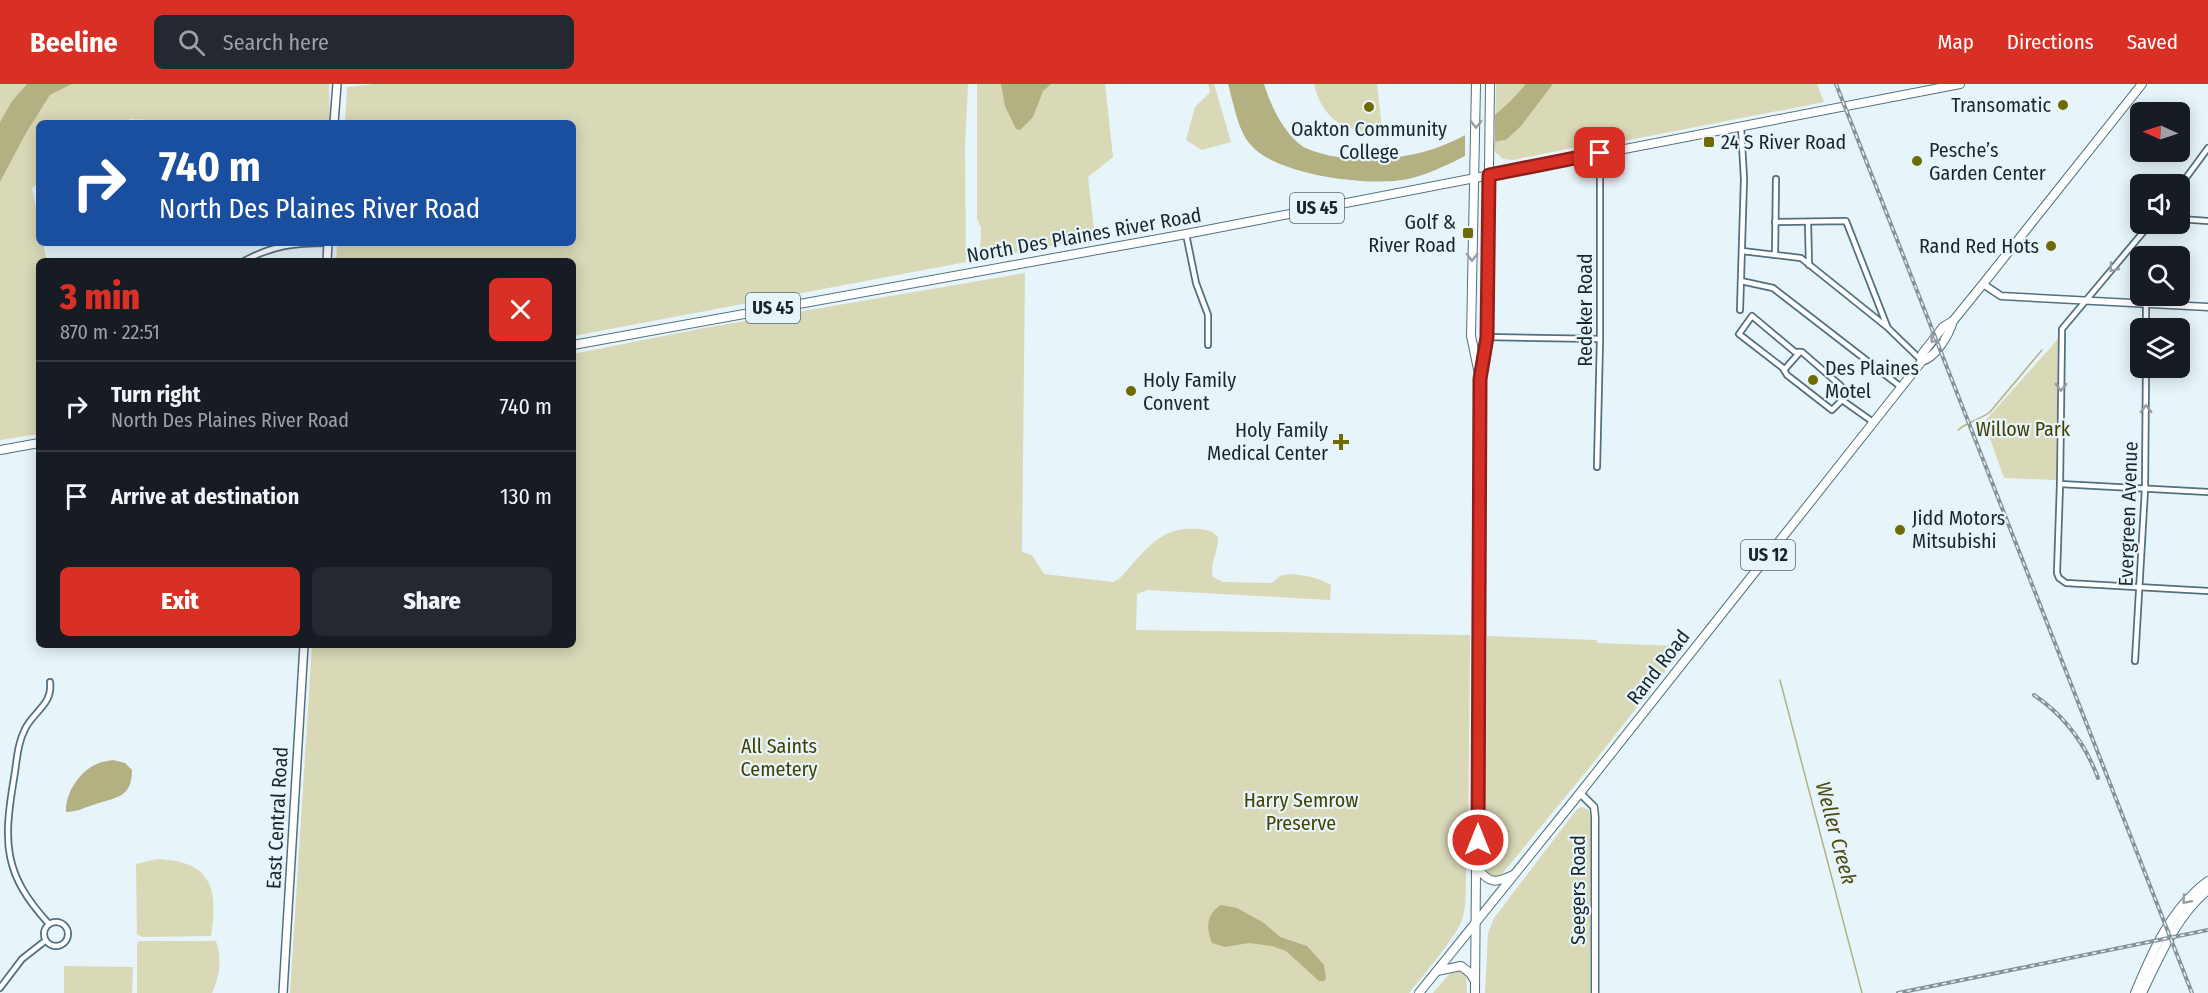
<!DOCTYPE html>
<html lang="en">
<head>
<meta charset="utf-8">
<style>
	body { margin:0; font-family:"Fira Sans Condensed",sans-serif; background:#242831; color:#f1f3f6; height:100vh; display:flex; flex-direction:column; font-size:22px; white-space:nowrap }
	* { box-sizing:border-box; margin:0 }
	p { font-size:20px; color:#9ea1a6 }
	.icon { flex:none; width:33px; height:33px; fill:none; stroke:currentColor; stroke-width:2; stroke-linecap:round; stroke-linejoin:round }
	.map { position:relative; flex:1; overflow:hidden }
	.drawer { position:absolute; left:36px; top:174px; width:540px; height:390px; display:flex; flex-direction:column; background:#171b24; border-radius:9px; box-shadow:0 3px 15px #0003 }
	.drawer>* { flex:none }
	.banner { position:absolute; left:36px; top:36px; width:540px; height:126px; border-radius:9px; box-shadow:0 3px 15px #0003; background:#1a4fa0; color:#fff; overflow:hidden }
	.needle { width:39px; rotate:273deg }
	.buttons { position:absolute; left:2130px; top:18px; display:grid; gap:12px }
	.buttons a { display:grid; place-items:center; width:60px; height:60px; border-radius:9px; background:#171b24; box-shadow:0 3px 15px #0003; font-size:30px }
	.pin { position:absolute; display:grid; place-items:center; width:51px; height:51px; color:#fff; margin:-26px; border-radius:12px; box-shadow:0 3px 9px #0006 }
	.me { position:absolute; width:66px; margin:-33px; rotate:0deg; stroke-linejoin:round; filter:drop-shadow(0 0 4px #0008) }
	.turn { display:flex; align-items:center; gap:21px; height:126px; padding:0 24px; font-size:27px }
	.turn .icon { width:78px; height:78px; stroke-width:2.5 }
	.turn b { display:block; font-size:42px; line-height:51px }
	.round { display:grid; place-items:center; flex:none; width:63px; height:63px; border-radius:9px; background:#242831 }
	.summary { display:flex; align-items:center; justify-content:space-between; height:102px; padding:0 24px }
	h1 { font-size:36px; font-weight:800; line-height:45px; color:#d93025 }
	.button { display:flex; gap:12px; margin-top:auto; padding:12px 24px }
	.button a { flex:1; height:69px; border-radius:9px; background:#d93025; color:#fff; font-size:24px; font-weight:800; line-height:69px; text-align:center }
	.button a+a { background:#242831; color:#f1f3f6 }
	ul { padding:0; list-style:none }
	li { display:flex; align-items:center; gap:18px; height:90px; padding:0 24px; border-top:2px solid #363941 }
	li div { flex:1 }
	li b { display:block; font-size:22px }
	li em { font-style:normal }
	header { display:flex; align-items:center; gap:36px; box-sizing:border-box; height:84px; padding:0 30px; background:#d93025; color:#fff }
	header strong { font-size:28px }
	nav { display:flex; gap:33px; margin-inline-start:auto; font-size:21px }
	.search { width:420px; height:54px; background:#242831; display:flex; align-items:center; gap:15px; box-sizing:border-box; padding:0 21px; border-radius:9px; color:#9ea1a6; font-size:22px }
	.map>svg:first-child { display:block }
</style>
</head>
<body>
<header>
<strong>Beeline</strong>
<div class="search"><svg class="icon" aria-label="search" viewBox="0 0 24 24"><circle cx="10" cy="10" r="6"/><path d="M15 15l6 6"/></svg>Search here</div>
<nav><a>Map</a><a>Directions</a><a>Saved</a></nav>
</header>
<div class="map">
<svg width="2208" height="909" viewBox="0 0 2208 909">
	<rect width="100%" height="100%" fill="#e7f5fb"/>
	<!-- green -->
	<g fill="#d9d8b7">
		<path d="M0 0H27L12 17 0 38Z"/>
		<path d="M72 0H329L330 39H200L130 35 125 39H39V99L32 104 39 138V159H43L47 177H39V350L0 356V98L26 49 50 11Z"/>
		<path d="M375 0H968L965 62 966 178 573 252V177H336L337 159H573V39H345L347 3Z"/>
		<path d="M977 0H1105L1113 73 1088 93 1095 153 983 175 980 171 981 144 977 135Z"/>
		<path d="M1208 0H1214L1231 58 1202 66 1186 56 1195 23 1210 8Z"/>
		<path d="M1314 0H1377L1382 46C1347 52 1322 35 1314 0Z"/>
		<path d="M1496 0H1817L1824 18 1619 58 1587 61 1513 76 1503 75 1495 68 1493 59 1495 56Z"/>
		<path d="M1025 189 1022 468 1032 471 1044 490 1113 498 1119 495C1143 470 1158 441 1198 445 1207 446 1212 446 1218 453 1219 467 1209 479 1213 493L1223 498 1272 499C1275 496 1277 494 1280 492 1293 487 1320 494 1331 501L1330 516 1147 506 1137 510 1136 546 1470 551 1468 768C1464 789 1468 814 1463 833 1458 852 1422 892 1409 909H290L312 561H573V270L704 244Z"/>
		<path d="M2058 255 2056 396 2004 394 1984 338Z"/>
		<path d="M1487 552 1597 556V559L1680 562 1682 566 1594 678 1502 790 1495 794 1488 790 1485 779Z"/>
		<path d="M1582 723 1589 726 1591 735 1590 909H1485L1488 849 1494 834 1577 725Z"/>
		<path d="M157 775C210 777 219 803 211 852L142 853 137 850 136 780Z"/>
		<path d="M139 857H216C222 876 220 891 212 909H137V860Z"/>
		<path d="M64 882 133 883 132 909H64Z"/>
		<path d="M1460 885 1466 891 1467 909H1433L1452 887Z"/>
	</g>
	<!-- water -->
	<g fill="#b3b181">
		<path d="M27 0H72L50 11 26 49 0 98V38L12 17Z"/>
		<path d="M1001 0H1051L1043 7 1033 33 1020 46 1016 45 1005 22Z"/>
		<path d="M1228 0H1264C1271 22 1283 48 1302 62 1315 70 1341 74 1356 75 1424 78 1482 53 1526 0H1553L1521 42 1506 56C1486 57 1469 71 1451 79 1438 85 1422 92 1408 95 1370 103 1276 92 1250 60 1238 47 1233 17 1228 0Z"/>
		<path d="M113 676 125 679 132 686C132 715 115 713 93 721 83 724 77 728 66 728 65 709 80 686 99 679 103 677 109 677 113 676Z"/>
		<path d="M1221 821 1237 824 1264 839 1280 853 1307 862 1324 881 1326 895 1324 897H1319L1286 867 1272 862 1249 859 1225 863 1212 859C1206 844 1206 830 1221 821Z"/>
	</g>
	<!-- pier -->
	<path fill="#e7f5fb" d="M1495 27V58L1465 75V48Z"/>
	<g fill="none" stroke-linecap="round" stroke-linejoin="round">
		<!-- stream -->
		<g stroke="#b3b181" stroke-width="1.5">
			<path d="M1958 346C1967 338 1979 336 1990 328L2042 266"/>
			<path d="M1780 596 1862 909"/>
		</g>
		<defs>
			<g id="minor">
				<path d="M2180 102 2208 64"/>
				<path d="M2180 135 2208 137"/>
				<path d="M1775 138 1846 137 1887 242"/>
				<path d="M1808 138 1809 181"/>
				<path d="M2150 140 2062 245 2060 400 2057 489 2059 494 2066 499 2208 507"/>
				<path d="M1186 150 1196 199 1208 231V261"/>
				<path d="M1742 167 1801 174 1887 243 1922 277"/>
				<path d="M1775 171 1776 95"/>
				<path d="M244 177C274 161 294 159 328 159"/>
				<path d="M1741 197 1773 204 1901 303"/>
				<path d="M1740 226 1744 95 1741 42"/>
				<path d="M1752 232 1795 268H1802L1841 302 1842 316 1832 326 1787 291 1783 284 1739 250Z"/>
				<path d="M2146 244V221"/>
				<path d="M1487 253 1600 255"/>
				<path d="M1784 286 1800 268"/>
				<path d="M1842 316 1873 338"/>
				<path d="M1597 383 1600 255V69"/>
				<path d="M2060 400 2208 408"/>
				<path d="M2135 577 2145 405 2146 284"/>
				<circle cx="56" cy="850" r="12"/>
				<path d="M49 840C3 790 3 759 14 694 17 677 17 661 25 645 34 627 53 620 50 598"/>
				<path d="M0 904 22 875 45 857"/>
			</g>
			<g id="tertiary">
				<path d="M1983 200 2001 212 2208 223"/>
				<path d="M1580 709 1594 723 1595 733V909"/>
			</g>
			<g id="secondary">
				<path d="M334 39 337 0"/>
				<path d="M327 177 328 159"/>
				<path d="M283 909 304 561"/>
			</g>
			<g id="primary">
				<path d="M1476 0 1471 252 1479 290"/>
				<path d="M573 261 1186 150 1960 0"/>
				<path d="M1922 277C1936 273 1949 251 1953 237"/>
				<path d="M0 366 39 359"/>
				<path d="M1478 785C1490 800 1496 799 1513 791"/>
				<path d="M1437 887 1461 882 1470 889 1475 897"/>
				<path d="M1419 909 1580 709 1922 277V270L1943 243 1953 237 1983 200 2142 0"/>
				<path d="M1475 909 1480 295 1487 253 1490 0"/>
				<path d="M2135 909C2152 868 2171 824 2208 797"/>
				<path d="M2142 909C2159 874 2177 831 2208 806"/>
			</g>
		</defs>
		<!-- minor casing -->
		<use href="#minor" stroke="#52707f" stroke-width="8"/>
		<!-- tertiary casing -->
		<use href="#tertiary" stroke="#52707f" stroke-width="9"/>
		<!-- secondary casing -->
		<use href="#secondary" stroke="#52707f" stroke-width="10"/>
		<!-- primary casing -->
		<use href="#primary" stroke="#52707f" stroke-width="10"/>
		<!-- minor -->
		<use href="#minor" stroke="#fff" stroke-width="4.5"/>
		<!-- tertiary -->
		<use href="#tertiary" stroke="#fff" stroke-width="6"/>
		<!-- secondary -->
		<use href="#secondary" stroke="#fff" stroke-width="7"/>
		<!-- primary -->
		<use href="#primary" stroke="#fff" stroke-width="8"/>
		<defs>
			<g id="rail">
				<path d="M1836 0 2192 909"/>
				<path d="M2034 611C2065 632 2085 659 2098 694"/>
				<path d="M1898 909 2208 846"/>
			</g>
		</defs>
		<!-- rail casing -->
		<use href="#rail" stroke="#859298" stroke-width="4"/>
		<!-- rail -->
		<use href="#rail" stroke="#e7f5fb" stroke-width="1.5" stroke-dasharray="4.5" stroke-linecap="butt"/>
	</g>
	<!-- one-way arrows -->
	<defs><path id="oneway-chevron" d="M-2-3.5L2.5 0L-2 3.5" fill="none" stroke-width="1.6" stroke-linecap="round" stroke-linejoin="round" transform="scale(1.5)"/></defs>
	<g stroke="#989da0">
		<use href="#oneway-chevron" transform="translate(1476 40) rotate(91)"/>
		<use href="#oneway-chevron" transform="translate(1472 173) rotate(91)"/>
		<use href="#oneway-chevron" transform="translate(2113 184) rotate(130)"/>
		<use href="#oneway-chevron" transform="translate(1934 255) rotate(128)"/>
		<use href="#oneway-chevron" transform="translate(2061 303) rotate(90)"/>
		<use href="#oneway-chevron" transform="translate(2146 325) rotate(-90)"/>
		<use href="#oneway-chevron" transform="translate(2186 816) rotate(131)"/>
	</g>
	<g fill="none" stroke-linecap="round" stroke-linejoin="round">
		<defs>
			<path id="route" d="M1478 756 1480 295 1487 253 1489 91 1600 69"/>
		</defs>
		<!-- route casing -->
		<use href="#route" stroke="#8d1f18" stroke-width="15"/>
		<!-- route -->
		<use href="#route" stroke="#d93025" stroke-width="10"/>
	</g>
	<!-- markers -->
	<g fill="#6f6a03" stroke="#e7f5fb" stroke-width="2">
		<circle cx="2063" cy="21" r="6"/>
		<circle cx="1369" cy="23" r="6"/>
		<rect x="1703" y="52" width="12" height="12" rx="3"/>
		<circle cx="1917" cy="77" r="6"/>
		<rect x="1462" y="143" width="12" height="12" rx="3"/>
		<circle cx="2051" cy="162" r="6"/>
		<circle cx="1813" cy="296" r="6"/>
		<circle cx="1131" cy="307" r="6"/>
		<path d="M1338 349h6v6h6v6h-6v6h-6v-6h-6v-6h6z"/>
		<circle cx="1900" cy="446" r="6"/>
	</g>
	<g text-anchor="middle" stroke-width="4.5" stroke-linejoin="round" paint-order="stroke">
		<!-- shield labels -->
		<g fill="#e7f5fb" stroke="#58646a" stroke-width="1.5">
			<rect x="1290" y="109" width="54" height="30" rx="4.5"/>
			<rect x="746" y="209" width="54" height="30" rx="4.5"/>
			<rect x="1741" y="456" width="54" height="30" rx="4.5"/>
		</g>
		<g font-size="18" font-weight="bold" fill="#1a262c">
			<text x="1317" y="130">US 45</text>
			<text x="773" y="230">US 45</text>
			<text x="1768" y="477">US 12</text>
		</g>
		<!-- poi labels -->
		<g font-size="20" fill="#1a262c" stroke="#e7f5fb" text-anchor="start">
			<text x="2051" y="28" text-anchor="end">Transomatic</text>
			<text x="1369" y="52" text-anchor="middle">Oakton Community<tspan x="1369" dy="23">College</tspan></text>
			<text x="1721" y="65">24 S River Road</text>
			<text x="1929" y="73">Pesche’s<tspan x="1929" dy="23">Garden Center</tspan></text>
			<text x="1456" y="145" text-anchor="end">Golf &amp;<tspan x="1456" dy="23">River Road</tspan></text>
			<text x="2039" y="169" text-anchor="end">Rand Red Hots</text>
			<text x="1825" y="291">Des Plaines<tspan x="1825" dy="23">Motel</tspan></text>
			<text x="1143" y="303">Holy Family<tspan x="1143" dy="23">Convent</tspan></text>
			<text x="1328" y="353" text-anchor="end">Holy Family<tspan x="1328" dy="23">Medical Center</tspan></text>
			<text x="1912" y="441">Jidd Motors<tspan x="1912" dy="23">Mitsubishi</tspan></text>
		</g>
		<!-- street labels -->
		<g font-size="20" fill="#1a262c" stroke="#e7f5fb">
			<text transform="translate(1084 151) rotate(-10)" y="7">North Des Plaines River Road</text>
			<text transform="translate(1585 226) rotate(-90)" y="7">Redeker Road</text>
			<text transform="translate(2128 430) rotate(-88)" y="7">Evergreen Avenue</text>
			<text transform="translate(1658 583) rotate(-52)" y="7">Rand Road</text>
			<text transform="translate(277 734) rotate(-87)" y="7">East Central Road</text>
			<text transform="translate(1578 806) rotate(-90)" y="7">Seegers Road</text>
		</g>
		<!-- park labels -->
		<g font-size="20" fill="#433f01" stroke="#e7f5fb">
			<text x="2023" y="352">Willow Park</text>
			<text x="779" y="669">All Saints<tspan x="779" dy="23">Cemetery</tspan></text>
			<text x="1301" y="723">Harry Semrow<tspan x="1301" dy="23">Preserve</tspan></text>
		</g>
		<!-- water labels -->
		<g font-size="21" font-style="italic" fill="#504c13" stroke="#e7f5fb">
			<text transform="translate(1836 749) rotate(75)" y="7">Weller Creek</text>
		</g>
	</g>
</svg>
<div class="buttons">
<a><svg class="needle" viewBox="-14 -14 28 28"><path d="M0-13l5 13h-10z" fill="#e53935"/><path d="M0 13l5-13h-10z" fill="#9ea1a6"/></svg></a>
<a><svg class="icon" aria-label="sound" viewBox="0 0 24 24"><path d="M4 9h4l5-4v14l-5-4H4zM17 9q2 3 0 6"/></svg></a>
<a><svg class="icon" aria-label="search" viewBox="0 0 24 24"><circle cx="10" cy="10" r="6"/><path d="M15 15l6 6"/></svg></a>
<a><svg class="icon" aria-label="layers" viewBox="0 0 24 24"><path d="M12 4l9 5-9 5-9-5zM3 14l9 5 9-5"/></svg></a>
</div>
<div class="pin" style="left:1600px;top:69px;background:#d93025"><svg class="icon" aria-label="arrive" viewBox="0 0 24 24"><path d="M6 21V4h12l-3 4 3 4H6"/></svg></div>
<svg class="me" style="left:1478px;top:756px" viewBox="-20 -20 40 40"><circle r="17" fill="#d93025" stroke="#fff" stroke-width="3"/><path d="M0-11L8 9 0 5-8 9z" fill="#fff"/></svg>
<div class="banner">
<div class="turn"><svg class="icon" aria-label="right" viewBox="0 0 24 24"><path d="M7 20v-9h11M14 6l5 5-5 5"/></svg><div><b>740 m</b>North Des Plaines River Road</div></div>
</div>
<section class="drawer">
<div class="summary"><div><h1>3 min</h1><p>870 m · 22:51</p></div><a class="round" style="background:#d93025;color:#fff"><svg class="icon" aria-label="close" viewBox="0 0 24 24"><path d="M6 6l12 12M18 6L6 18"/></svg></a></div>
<ul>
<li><svg class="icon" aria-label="right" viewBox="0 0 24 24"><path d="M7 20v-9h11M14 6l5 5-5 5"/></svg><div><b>Turn right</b><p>North Des Plaines River Road</p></div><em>740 m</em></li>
<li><svg class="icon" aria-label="arrive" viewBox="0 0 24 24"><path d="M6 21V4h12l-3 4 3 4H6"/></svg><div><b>Arrive at destination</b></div><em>130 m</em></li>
</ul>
<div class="button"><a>Exit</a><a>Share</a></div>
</section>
</div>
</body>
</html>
